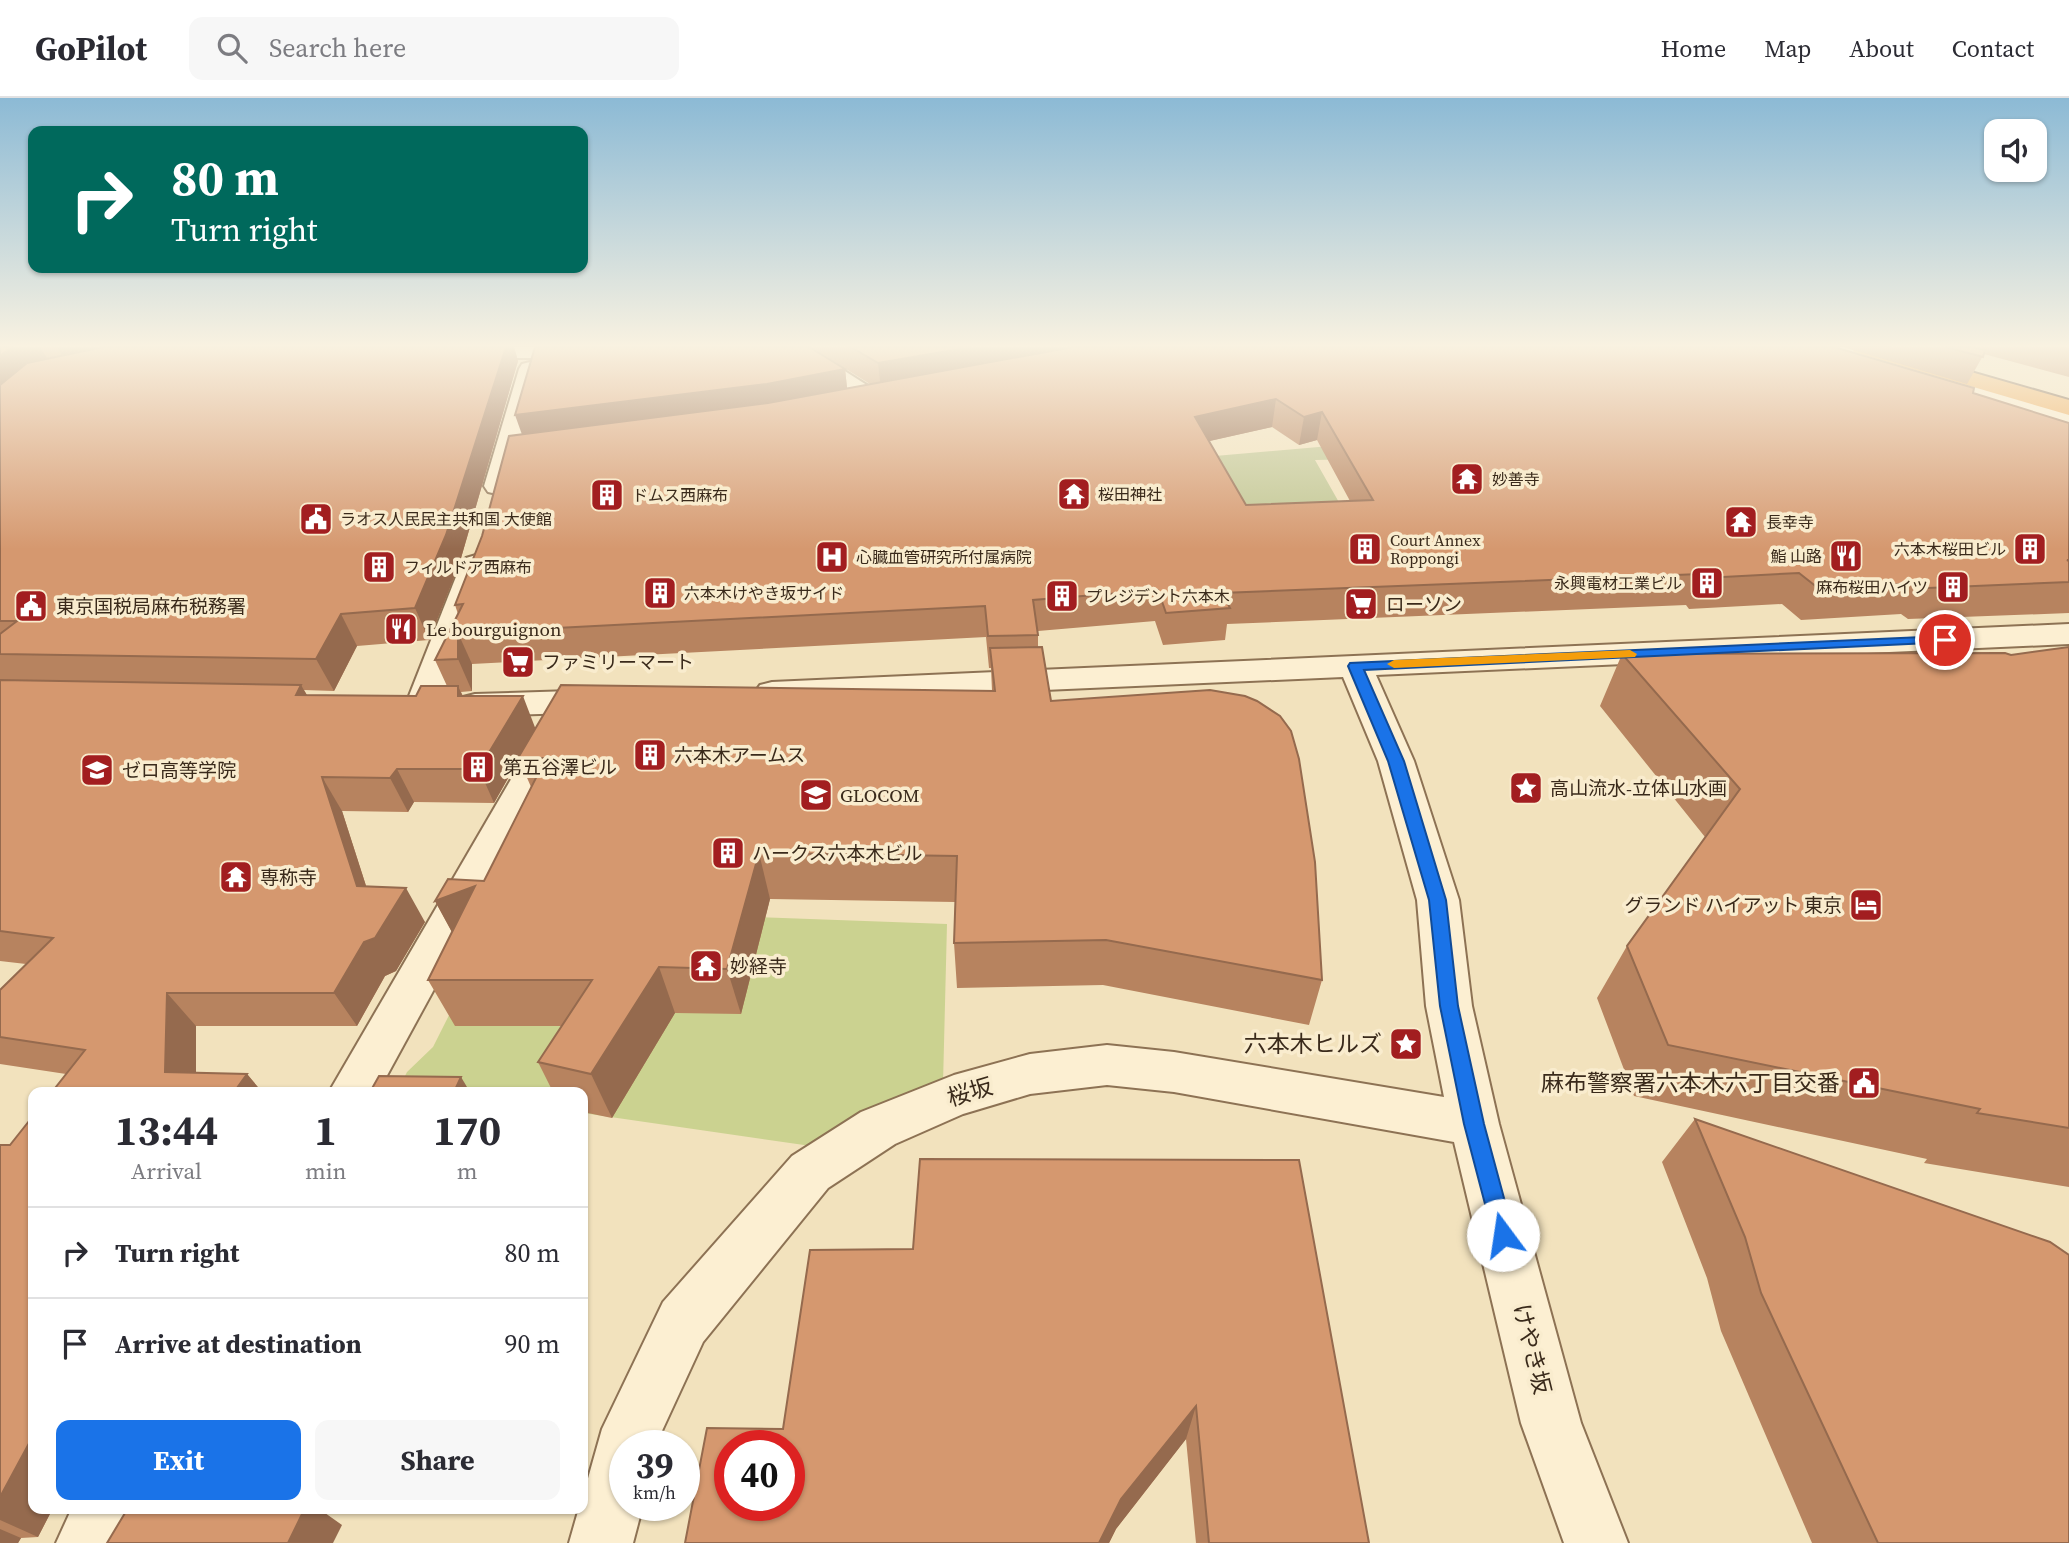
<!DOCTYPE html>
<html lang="en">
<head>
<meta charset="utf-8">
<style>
	body { margin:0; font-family:"Source Serif 4","Noto Sans JP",serif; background:#f7f7f7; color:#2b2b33; height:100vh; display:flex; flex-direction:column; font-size:26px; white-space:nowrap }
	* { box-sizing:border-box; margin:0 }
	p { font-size:23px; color:#7c7c81 }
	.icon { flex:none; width:38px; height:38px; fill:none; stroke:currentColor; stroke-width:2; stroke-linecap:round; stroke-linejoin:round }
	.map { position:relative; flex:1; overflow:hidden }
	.panel { position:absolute; left:28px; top:989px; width:560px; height:427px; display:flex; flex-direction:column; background:#fff; border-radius:14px; box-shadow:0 2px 5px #0004 }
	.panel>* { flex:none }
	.hud { position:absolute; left:28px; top:28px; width:560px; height:147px; border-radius:14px; box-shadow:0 2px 5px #0004; background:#00695c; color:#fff; overflow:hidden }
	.fabs { position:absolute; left:1984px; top:21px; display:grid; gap:14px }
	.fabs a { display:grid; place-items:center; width:63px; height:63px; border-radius:14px; background:#fff; box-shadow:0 2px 5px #0004; font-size:35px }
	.speed { position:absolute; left:609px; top:1332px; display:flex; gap:14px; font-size:35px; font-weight:700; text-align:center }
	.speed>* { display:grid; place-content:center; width:91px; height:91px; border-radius:50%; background:#fff; box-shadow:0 2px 5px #0004; line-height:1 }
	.speed small { font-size:18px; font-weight:400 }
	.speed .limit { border:10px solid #d22; background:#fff; color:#111 }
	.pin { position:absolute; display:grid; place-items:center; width:60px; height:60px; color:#fff; margin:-30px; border:4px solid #fff; border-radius:50%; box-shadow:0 2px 7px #0007 }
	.me { position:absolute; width:77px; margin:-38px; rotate:346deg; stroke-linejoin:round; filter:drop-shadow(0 0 5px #0008) }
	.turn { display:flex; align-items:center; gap:24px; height:147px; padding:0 28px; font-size:32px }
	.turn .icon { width:91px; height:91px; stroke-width:2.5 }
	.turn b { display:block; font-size:49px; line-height:60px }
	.eta { display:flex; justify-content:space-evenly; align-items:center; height:119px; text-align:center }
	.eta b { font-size:42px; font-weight:700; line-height:49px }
	.cta { display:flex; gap:14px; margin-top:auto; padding:14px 28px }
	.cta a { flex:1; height:80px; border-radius:14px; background:#1a73e8; color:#fff; font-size:28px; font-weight:700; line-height:80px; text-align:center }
	.cta a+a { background:#f7f7f7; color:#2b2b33 }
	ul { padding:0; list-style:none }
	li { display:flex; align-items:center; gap:21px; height:91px; padding:0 28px; border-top:2px solid #e1e1e2 }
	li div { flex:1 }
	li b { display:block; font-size:26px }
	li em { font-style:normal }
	header { display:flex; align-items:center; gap:42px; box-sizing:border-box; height:98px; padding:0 35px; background:#fff; border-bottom:2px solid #e1e1e2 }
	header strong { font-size:33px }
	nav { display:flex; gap:38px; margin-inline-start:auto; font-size:24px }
	.search { width:490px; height:63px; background:#f7f7f7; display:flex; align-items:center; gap:18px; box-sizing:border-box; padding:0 24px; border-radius:14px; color:#7c7c81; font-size:26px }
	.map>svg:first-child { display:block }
</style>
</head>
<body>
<header>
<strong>GoPilot</strong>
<div class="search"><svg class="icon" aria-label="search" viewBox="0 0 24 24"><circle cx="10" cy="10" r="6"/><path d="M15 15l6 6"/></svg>Search here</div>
<nav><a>Home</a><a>Map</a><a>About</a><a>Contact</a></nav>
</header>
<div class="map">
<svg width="2069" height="1445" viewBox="0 0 2069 1445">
	<rect width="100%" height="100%" fill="#f2e2bd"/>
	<!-- green -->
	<path fill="#cbd290" d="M503 810 947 826 943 986 811 1048 583 1015V994H397L407 974 433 949Z"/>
	<!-- cemetery -->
	<path fill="#bfc591" d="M1387 343 1362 361 1315 362 1353 429 1249 438 1215 358Z"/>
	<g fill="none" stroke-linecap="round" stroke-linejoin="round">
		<defs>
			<g id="minor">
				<path d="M455 249H542L545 253 542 258 534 260H463L455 258 452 253Z"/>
				<path d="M782 249H807L884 298 888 303 884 308H868Z"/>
				<path d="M530 264 538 266 541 271 510 388 506 394 497 396 488 394 484 388 519 271 522 266Z"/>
				<path d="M476 457 486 460 491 466 439 608 434 616 422 619 410 616 405 608 461 466 466 460Z"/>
				<path d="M553 629 566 632 571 640 378 994H329L535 640 540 632Z"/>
				<path d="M72 1410H139L123 1445H56Z"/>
			</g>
			<g id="tertiary">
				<path d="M2069 526V546L1376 577 1414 663 1459 802 1472 908 1499 1026 1581 1325 1628 1445H1564L1521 1325 1454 1044 1174 994 1107 987 1030 996 963 1016 895 1046 828 1090 703 1244 661 1335 658 1348H625V1407H643L633 1445H569L579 1410H583V1398L602 1331 663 1204 792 1058 861 1014 954 977 1030 956 1107 947 1174 954 1444 999 1426 908 1417 802 1378 663 1343 579 772 604 760 601 755 594 760 587 772 584Z"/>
				<path d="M603 592 615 595 620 603 615 611 603 614 475 618 463 615 458 607 463 599 475 596Z"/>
			</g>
			<path id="secondary" d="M1827 249H1860L2069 310V325L1830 254Z"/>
			<path id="motorway" d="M1851 249H1884L2069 302V317L1854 254Z"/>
		</defs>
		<!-- minor casing -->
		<use href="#minor" stroke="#8d7254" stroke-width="4"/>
		<!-- tertiary casing -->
		<use href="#tertiary" stroke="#8d7254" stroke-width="4"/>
		<!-- secondary casing -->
		<use href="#secondary" stroke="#6e5338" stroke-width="4"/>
		<!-- motorway casing -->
		<use href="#motorway" stroke="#5a3f29" stroke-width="4"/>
		<!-- minor -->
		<use href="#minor" fill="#fcefd2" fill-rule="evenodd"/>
		<!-- tertiary -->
		<use href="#tertiary" fill="#fcefd2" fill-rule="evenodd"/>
		<!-- secondary -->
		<use href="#secondary" fill="#fcefd2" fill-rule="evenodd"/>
		<!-- motorway -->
		<use href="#motorway" fill="#eca044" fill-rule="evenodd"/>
	</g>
	<!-- wall -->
	<g fill="#b7835f" fill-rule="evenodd">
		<path d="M0 249H514L518 263 459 467 429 542 357 548 334 593 304 592 307 597 416 598 447 588 435 562 458 516 455 507 522 336 845 271 847 290 870 286 811 249H1834L1973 295 2069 325V515L1908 521 1901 516 1801 522 1782 506 1689 511 1686 507 1227 526 1225 542 1163 547 1155 523 1038 533V549L1051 603 1322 882 1309 927 1103 887 957 890 954 845 955 804 770 801 741 916 675 915 612 1020 583 1014V994H553L538 964 562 928H455L428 882 452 834 435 803 484 783 531 689 519 661 494 705 414 704 408 714 342 713 366 788 425 824 396 873 385 878 357 928H196V975L247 976 262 994H52L66 976 0 966V892L26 866 0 863ZM1272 329 1299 347 1317 342 1350 403 1246 407 1209 343ZM986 539 989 570H991L992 593 536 630 463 598 461 594 472 593V566Z"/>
		<path d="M1843 249H2069V279L1984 256 1967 286Z"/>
		<path d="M2069 549V1089L1924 1065 1927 1061 1634 998 1597 900 1627 848 1705 739 1600 608 1622 556 2011 557Z"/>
		<path d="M1695 1021 2069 1445H1812L1721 1233 1707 1180 1662 1064Z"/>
		<path d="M0 1047H10L33 1410H53L38 1439 21 1440 18 1445H0Z"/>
		<path d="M920 1061 1369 1445H1196L1186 1341 1116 1431 1109 1445H685L783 1331 913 1151Z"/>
	</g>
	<!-- shaded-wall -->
	<g fill="#956a4e">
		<path d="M12 249H40L47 260 0 299V258Z"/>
		<path d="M57 249H153L68 268Z"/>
		<path d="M506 249H514L518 263 459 467 429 542 415 510Z"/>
		<path d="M971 249H1115L881 292 878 265Z"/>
		<path d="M845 271 848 299 525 345 515 317Z"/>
		<path d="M1276 301 1272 329 1192 347 1195 319Z"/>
		<path d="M1322 314 1317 342 1299 347 1304 319Z"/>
		<path d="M341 516 357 548 334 593 316 561Z"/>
		<path d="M458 535 472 566V593L458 561Z"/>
		<path d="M301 587 320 620 296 597Z"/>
		<path d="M458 588 473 621 458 598Z"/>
		<path d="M523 598 536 632 518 660 519 661 494 705 479 671Z"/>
		<path d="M397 671 414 704 408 714 390 680Z"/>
		<path d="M322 679 342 713 377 822 357 788Z"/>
		<path d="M759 755 770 801 741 916 727 871Z"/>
		<path d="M475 788 460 849 435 803Z"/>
		<path d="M406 790 425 824 396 873 385 878 357 928 334 895 364 844Z"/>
		<path d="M659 869 675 915 612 1020 591 976Z"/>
		<path d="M167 895 196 928V994L165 974Z"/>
		<path d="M247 976 262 994H234Z"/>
		<path d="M461 979 470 994H454Z"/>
		<path d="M1196 1308 1186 1341 1116 1431 1109 1445H1099L1121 1401Z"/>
		<path d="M33 1338V1410H53L38 1439 0 1422V1399Z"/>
		<path d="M305 1410H318L342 1427 333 1445H288Z"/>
		<path d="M0 1431 21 1440 18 1445H0Z"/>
	</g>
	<!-- building -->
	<g fill="#d5986f" stroke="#956a4e" stroke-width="2" fill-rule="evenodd">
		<path d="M0 249H12L0 258Z"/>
		<path d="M103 249H506L446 437 415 510 341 516 316 561 0 556V536L17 523H0V287L27 265Z"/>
		<path d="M535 249H809L845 271 767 286 515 317Z"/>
		<path d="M851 249H971L878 265Z"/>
		<path d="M1073 249H1834L1974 290 1973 295 2069 325V462H2067L2069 463V484L1928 490 1920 485 1818 490 1799 475 1704 480 1700 476 1222 495 1230 510 1166 515 1158 492 1033 502 1038 537 988 538 985 508 458 535V561L435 562 463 506 455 507 482 438 509 338 768 305ZM1276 301 1304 319 1322 314 1373 402 1246 407 1195 319Z"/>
		<path d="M1946 249H1972L1985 252 1983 259Z"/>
		<path d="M1042 549 1051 603 1210 592 1245 598 1257 603 1280 618 1291 633 1299 661 1315 764 1322 882 1106 842 954 845 957 758 759 755 727 871 659 869 591 976 538 964 592 882H428L475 788 435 803 448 781 484 783 546 660H518L561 587 995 593 990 550Z"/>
		<path d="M2069 549V1030L1977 1015 1980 1011 1668 947 1627 848 1740 691 1622 556 2005 555 2011 557Z"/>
		<path d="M0 582 301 587 296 597 416 598 421 588H458V598H523L479 671H397L390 680 322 679 357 788 406 790 375 840 364 844 334 895H167L165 974 247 976 234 994H52L85 952 0 939V892L53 840 0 833Z"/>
		<path d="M379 978 461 979 454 994H370Z"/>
		<path d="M33 1018V1338L0 1399V1047H10Z"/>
		<path d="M1695 1021 2050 1144 2069 1157V1445H1878L1761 1195 1745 1139Z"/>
		<path d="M920 1061 1299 1062 1369 1445H1209L1196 1308 1121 1401 1099 1445H685L707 1330 783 1331 810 1152 913 1151ZM730 1348H789V1407H730Z"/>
		<path d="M128 1410H305L288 1445H107Z"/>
	</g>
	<!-- sky -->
	<linearGradient id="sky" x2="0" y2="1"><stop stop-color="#8cbad5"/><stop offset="0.55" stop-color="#f9f2e1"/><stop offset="1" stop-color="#f9f2e1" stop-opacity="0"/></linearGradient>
	<rect width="2069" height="451" fill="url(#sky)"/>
	<!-- route -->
	<path fill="#1a73e8" stroke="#114b97" stroke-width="2" d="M1945 538 1952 542 1950 544 1364 572 1404 663 1446 802 1458 908 1484 1026 1514 1137 1510 1144 1503 1147 1495 1144 1464 1026 1440 908 1429 802 1388 663 1348 568 1350 565Z"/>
	<!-- slow -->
	<path fill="#f59e0b" d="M1630 552 1637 556 1635 559 1394 570 1387 566 1394 562Z"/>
	<!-- icons -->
	<defs>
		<symbol id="temple-square" viewBox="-11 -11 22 22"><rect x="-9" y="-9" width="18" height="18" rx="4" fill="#a21e20" stroke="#f9ecce"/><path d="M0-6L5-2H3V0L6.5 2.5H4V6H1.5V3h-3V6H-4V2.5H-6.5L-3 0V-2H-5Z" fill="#fff"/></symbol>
		<symbol id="building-square" viewBox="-11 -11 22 22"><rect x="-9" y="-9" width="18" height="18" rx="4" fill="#a21e20" stroke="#f9ecce"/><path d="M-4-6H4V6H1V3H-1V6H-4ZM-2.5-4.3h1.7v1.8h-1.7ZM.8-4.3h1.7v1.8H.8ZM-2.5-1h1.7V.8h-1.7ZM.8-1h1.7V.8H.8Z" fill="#fff"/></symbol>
		<symbol id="civic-square" viewBox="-11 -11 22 22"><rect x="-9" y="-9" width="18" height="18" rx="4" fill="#a21e20" stroke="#f9ecce"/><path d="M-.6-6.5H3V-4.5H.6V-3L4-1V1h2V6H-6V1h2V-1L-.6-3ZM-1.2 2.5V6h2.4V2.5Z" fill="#fff"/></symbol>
		<symbol id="restaurant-square" viewBox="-11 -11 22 22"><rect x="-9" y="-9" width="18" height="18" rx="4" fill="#a21e20" stroke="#f9ecce"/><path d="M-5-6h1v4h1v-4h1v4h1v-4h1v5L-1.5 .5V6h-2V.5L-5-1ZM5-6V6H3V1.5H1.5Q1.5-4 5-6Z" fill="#fff"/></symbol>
		<symbol id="hospital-square" viewBox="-11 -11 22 22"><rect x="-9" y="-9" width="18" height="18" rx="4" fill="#a21e20" stroke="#f9ecce"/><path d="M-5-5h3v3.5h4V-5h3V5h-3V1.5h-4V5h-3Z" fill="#fff"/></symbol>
		<symbol id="supermarket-square" viewBox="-11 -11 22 22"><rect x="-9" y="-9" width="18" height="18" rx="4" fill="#a21e20" stroke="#f9ecce"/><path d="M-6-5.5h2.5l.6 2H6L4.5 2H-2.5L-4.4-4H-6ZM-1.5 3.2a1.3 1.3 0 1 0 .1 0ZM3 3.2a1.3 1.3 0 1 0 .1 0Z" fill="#fff"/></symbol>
		<symbol id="school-square" viewBox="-11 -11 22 22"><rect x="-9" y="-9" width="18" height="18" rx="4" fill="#a21e20" stroke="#f9ecce"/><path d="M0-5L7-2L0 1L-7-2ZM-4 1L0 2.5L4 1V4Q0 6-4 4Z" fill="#fff"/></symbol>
		<symbol id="sight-square" viewBox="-11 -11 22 22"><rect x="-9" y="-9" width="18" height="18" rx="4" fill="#a21e20" stroke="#f9ecce"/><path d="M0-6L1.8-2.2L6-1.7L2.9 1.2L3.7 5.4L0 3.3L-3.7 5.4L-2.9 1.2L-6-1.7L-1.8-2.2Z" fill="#fff"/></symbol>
		<symbol id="university-square" viewBox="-11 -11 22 22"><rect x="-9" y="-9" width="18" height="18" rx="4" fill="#a21e20" stroke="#f9ecce"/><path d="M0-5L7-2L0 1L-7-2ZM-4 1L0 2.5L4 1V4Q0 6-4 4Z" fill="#fff"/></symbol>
		<symbol id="hotel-square" viewBox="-11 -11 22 22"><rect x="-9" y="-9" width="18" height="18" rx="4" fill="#a21e20" stroke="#f9ecce"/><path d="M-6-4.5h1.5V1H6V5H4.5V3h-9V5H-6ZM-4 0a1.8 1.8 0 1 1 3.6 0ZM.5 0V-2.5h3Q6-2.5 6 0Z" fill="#fff"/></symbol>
	</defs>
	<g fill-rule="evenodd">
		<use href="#temple-square" x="1448" y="362" width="38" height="38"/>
		<use href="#temple-square" x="1055" y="377" width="38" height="38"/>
		<use href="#building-square" x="588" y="378" width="38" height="38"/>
		<use href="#civic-square" x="297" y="402" width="38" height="38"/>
		<use href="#temple-square" x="1722" y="405" width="38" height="38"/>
		<use href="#building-square" x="1346" y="432" width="38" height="38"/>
		<use href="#building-square" x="2011" y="432" width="38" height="38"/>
		<use href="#restaurant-square" x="1827" y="439" width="38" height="38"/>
		<use href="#hospital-square" x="813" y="440" width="38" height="38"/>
		<use href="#building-square" x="360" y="450" width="38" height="38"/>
		<use href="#building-square" x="1688" y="466" width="38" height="38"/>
		<use href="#building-square" x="1934" y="470" width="38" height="38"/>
		<use href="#building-square" x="641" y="476" width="38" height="38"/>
		<use href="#building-square" x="1043" y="479" width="38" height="38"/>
		<use href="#supermarket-square" x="1342" y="487" width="38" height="38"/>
		<use href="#civic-square" x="12" y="489" width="38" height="38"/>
		<use href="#restaurant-square" x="382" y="512" width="38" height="38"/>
		<use href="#supermarket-square" x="499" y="545" width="38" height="38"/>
		<use href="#building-square" x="631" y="638" width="38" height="38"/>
		<use href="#building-square" x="459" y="650" width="38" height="38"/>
		<use href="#school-square" x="78" y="653" width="38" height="38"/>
		<use href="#sight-square" x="1507" y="671" width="38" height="38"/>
		<use href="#university-square" x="797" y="678" width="38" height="38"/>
		<use href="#building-square" x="709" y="736" width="38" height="38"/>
		<use href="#temple-square" x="217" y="760" width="38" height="38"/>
		<use href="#hotel-square" x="1847" y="788" width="38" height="38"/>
		<use href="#temple-square" x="687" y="849" width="38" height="38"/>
		<use href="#sight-square" x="1387" y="927" width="38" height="38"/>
		<use href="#civic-square" x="1845" y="966" width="38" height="38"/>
	</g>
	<g text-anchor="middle" stroke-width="7" stroke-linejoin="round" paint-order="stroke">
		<!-- far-poi labels -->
		<g font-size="16" fill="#3a2a1b" stroke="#f9ecce" text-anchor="start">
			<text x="1492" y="387">妙善寺</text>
			<text x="1098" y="402">桜田神社</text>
			<text x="632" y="403">ドムス西麻布</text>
			<text x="340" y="427">ラオス人民民主共和国 大使館</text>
			<text x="1766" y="430">長幸寺</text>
			<text x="1390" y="448">Court Annex<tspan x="1390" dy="18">Roppongi</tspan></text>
			<text x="2006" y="457" text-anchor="end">六本木桜田ビル</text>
			<text x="1822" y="464" text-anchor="end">鮨 山路</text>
			<text x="856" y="465">心臓血管研究所付属病院</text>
			<text x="404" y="475">フィルドア西麻布</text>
			<text x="1682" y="491" text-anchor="end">永興電材工業ビル</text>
			<text x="1928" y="495" text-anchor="end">麻布桜田ハイツ</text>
			<text x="684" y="501">六本木けやき坂サイド</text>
			<text x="1086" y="504">プレジデント六本木</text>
		</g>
		<!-- poi labels -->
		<g font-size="19" fill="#3a2a1b" stroke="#f9ecce" text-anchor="start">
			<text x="1386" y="513">ローソン</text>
			<text x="56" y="515">東京国税局麻布税務署</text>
			<text x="426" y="538">Le bourguignon</text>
			<text x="542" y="571">ファミリーマート</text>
			<text x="674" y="664">六本木アームス</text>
			<text x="503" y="676">第五谷澤ビル</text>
			<text x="122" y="679">ゼロ高等学院</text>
			<text x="1550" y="697">高山流水-立体山水画</text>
			<text x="840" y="704">GLOCOM</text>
			<text x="752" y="762">ハークス六本木ビル</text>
			<text x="260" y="786">専称寺</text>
			<text x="1842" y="814" text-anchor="end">グランド ハイアット 東京</text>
			<text x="730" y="875">妙経寺</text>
		</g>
		<!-- near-poi labels -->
		<g font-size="23" fill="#3a2a1b" stroke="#f9ecce" text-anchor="end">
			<text x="1382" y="954">六本木ヒルズ</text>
			<text x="1840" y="993">麻布警察署六本木六丁目交番</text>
		</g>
		<!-- near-street labels -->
		<g font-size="23" fill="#3a2a1b" stroke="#f9ecce">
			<text transform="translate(970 994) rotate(-17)" y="8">桜坂</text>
			<text transform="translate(1532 1251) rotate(76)" y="8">けやき坂</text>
		</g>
	</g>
</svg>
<div class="fabs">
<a><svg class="icon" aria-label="sound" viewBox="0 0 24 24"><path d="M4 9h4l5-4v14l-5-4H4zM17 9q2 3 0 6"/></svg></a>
</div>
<div class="speed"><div>39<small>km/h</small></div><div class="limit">40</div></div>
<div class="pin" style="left:1945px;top:542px;background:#d93025"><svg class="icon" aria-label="arrive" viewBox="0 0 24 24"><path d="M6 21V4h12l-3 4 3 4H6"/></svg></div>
<svg class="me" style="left:1503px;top:1137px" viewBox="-20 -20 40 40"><circle r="19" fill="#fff"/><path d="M0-13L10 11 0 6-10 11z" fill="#1a73e8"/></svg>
<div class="hud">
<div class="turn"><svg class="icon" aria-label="right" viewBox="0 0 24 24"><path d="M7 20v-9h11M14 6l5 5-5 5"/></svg><div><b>80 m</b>Turn right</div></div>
</div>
<section class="panel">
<div class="eta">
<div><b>13:44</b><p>Arrival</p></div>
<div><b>1</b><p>min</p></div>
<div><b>170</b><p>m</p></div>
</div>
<ul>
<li><svg class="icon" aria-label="right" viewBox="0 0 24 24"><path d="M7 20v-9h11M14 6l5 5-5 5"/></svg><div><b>Turn right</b></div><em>80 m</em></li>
<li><svg class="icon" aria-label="arrive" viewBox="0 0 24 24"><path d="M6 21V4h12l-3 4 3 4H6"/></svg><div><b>Arrive at destination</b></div><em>90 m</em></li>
</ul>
<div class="cta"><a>Exit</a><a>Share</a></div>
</section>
</div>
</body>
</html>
